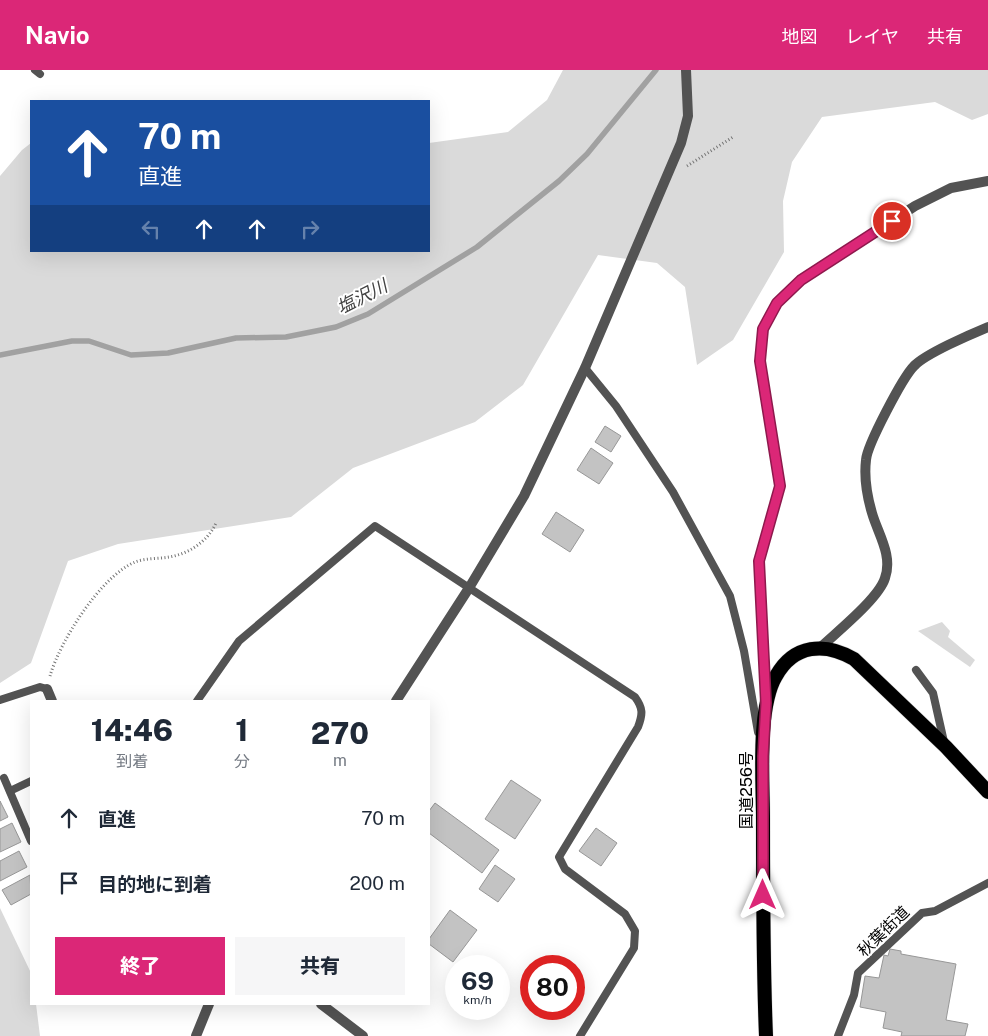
<!DOCTYPE html>
<html lang="ja">
<head>
<meta charset="utf-8">
<style>
	body { margin:0; font-family:"Public Sans","Noto Sans JP",sans-serif; background:#f6f6f7; color:#1f2937; height:100vh; display:flex; flex-direction:column; font-size:19px; white-space:nowrap }
	* { box-sizing:border-box; margin:0 }
	p { font-size:16px; color:#747a83 }
	.icon { flex:none; width:28px; height:28px; fill:none; stroke:currentColor; stroke-width:2; stroke-linecap:round; stroke-linejoin:round }
	.map { position:relative; flex:1; overflow:hidden }
	.panel { position:absolute; left:30px; top:630px; width:400px; height:305px; display:flex; flex-direction:column; background:#fff; border-radius:0px; box-shadow:0 5px 20px #0002 }
	.panel>* { flex:none }
	.banner { position:absolute; left:30px; top:30px; width:400px; height:152px; border-radius:0px; box-shadow:0 5px 20px #0002; background:#1a4fa0; color:#fff; overflow:hidden }
	.speed { position:absolute; left:445px; top:885px; display:flex; gap:10px; font-size:25px; font-weight:700; text-align:center }
	.speed>* { display:grid; place-content:center; width:65px; height:65px; border-radius:50%; background:#fff; box-shadow:0 5px 20px #0002; line-height:1 }
	.speed small { font-size:12px; font-weight:400 }
	.speed .limit { border:8px solid #d22; background:#fff; color:#111 }
	.pin { position:absolute; display:grid; place-items:center; width:42px; height:42px; color:#fff; margin:-21px; border:2px solid #fff; border-radius:50%; box-shadow:0 1px 5px #0007 }
	.me { position:absolute; width:55px; margin:-28px; rotate:0deg; stroke-linejoin:round; filter:drop-shadow(0 0 4px #0008) }
	.turn { display:flex; align-items:center; gap:18px; height:105px; padding:0 25px; font-size:22px }
	.turn .icon { width:65px; height:65px; stroke-width:2.5 }
	.turn b { display:block; font-size:35px; line-height:42px }
	.lanes { display:flex; align-items:center; height:48px; padding:0 25px; background:#0003; justify-content:center; gap:25px; direction:ltr }
	.lanes .off { opacity:.35 }
	.eta { display:flex; justify-content:space-evenly; align-items:center; height:85px; text-align:center }
	.eta b { font-size:30px; font-weight:800; line-height:35px }
	.button { display:flex; gap:10px; margin-top:auto; padding:10px 25px }
	.button a { flex:1; height:58px; border-radius:0px; background:#db2777; color:#fff; font-size:20px; font-weight:800; line-height:58px; text-align:center }
	.button a+a { background:#f6f6f7; color:#1f2937 }
	ul { padding:0; list-style:none }
	li { display:flex; align-items:center; gap:15px; height:65px; padding:0 25px }
	li div { flex:1 }
	li b { display:block; font-size:19px }
	li em { font-style:normal }
	header { display:flex; align-items:center; gap:30px; box-sizing:border-box; height:70px; padding:0 25px; background:#db2777; color:#fff }
	header strong { font-size:24px }
	nav { display:flex; gap:28px; margin-inline-start:auto; font-size:18px }
	.map>svg:first-child { display:block }
</style>
</head>
<body>
<header>
<strong>Navio</strong>
<nav><a>地図</a><a>レイヤ</a><a>共有</a></nav>
</header>
<div class="map">
<svg width="988" height="966" viewBox="0 0 988 966">
	<rect width="100%" height="100%" fill="#fff"/>
	<!-- green -->
	<g fill="#dadada">
		<path d="M563 0H988V44L972 50 935 32 822 47 792 92 783 131 784 182 733 270 697 295 685 217 657 193 598 185 523 315 475 352 353 398 291 447 118 474 68 491 31 593 0 613V106L22 80 31 73V181H429V73L508 62 547 30Z"/>
		<path d="M942 552 950 561 948 567 975 590 970 597 918 561Z"/>
		<path d="M0 838 31 903V934H36L40 966H0Z"/>
	</g>
	<g fill="none" stroke-linecap="round" stroke-linejoin="round">
		<!-- stream -->
		<path stroke="#a1a1a1" stroke-width="5.5" d="M0 285 72 271H89L131 285 168 283 236 268 286 267 336 257 368 244 477 177 559 111 587 84 656 0"/>
	</g>
	<!-- building -->
	<g fill="#c3c3c3" stroke="#979797">
		<path d="M605 356 621 366 611 382 595 372Z"/>
		<path d="M591 378 613 393 599 414 577 400Z"/>
		<path d="M556 442 584 460 570 482 542 464Z"/>
		<path d="M511 710 541 730 515 769 485 749Z"/>
		<path d="M0 731 8 747 0 751Z"/>
		<path d="M435 733 499 780 482 803 429 763V741Z"/>
		<path d="M12 753 21 772 0 782V759Z"/>
		<path d="M596 758 617 773 601 796 579 781Z"/>
		<path d="M19 781 27 797 0 811V791Z"/>
		<path d="M495 795 515 809 498 832 479 819Z"/>
		<path d="M30 805 31 824 11 835 2 820Z"/>
		<path d="M450 840 477 860 453 892 429 874V869Z"/>
		<path d="M890 879 901 881V884L956 894 946 950 968 954 965 966H901L902 962 883 958 886 942 860 937 865 906 879 908 884 885 888 886Z"/>
	</g>
	<g fill="none" stroke-linecap="round" stroke-linejoin="round">
		<defs>
			<path id="trunk" d="M766 966C763 894 763 821 763 749 763 711 757 638 776 606 794 574 825 572 854 589L946 677 988 722"/>
		</defs>
		<!-- trunk casing -->
		<use href="#trunk" stroke="#dbdbdb" stroke-width="15"/>
		<!-- path -->
		<g stroke="#757575" stroke-width="3" stroke-dasharray="1 2.5" stroke-linecap="butt">
			<path d="M687 96 733 67"/>
			<path d="M50 606C60 571 101 506 135 492 145 488 158 489 169 487 189 484 208 471 216 453"/>
		</g>
		<!-- service -->
		<g stroke="#535353" stroke-width="8">
			<path d="M35 0 40 4"/>
			<path d="M585 298 616 336 673 422 730 526 744 581 758 662"/>
			<path d="M916 600 933 623 944 672"/>
			<path d="M0 630 40 617 47 619"/>
			<path d="M197 631 239 571 375 456 635 627C643 638 643 644 638 657L559 787 565 799 625 844 635 861 634 878 580 966"/>
			<path d="M4 708 31 771"/>
			<path d="M10 721 31 711"/>
			<path d="M838 966 854 925 858 903 922 843 935 841 988 813"/>
		</g>
		<!-- minor -->
		<g stroke="#535353" stroke-width="10">
			<path d="M821 577C838 561 879 528 885 508 893 485 878 464 872 443 867 426 864 407 866 390 867 375 903 307 914 296 925 284 971 264 988 257"/>
			<path d="M47 619 52 631"/>
			<path d="M766 627 759 491 780 416 760 291 763 259 777 233 801 210 915 136 951 118 988 111"/>
			<path d="M396 631 469 518 524 426 585 298 681 73 688 46 686 0"/>
			<path d="M321 934 363 966"/>
			<path d="M196 966 209 934"/>
		</g>
		<!-- trunk -->
		<use href="#trunk" stroke="#000" stroke-width="14"/>
	</g>
	<g fill="none" stroke-linecap="round" stroke-linejoin="round">
		<defs>
			<path id="route" d="M763 825V686L766 633 759 491 780 416 760 291 763 259 777 233 801 210 892 151"/>
		</defs>
		<!-- route casing -->
		<use href="#route" stroke="#8e194d" stroke-width="12"/>
		<!-- route -->
		<use href="#route" stroke="#db2777" stroke-width="9"/>
	</g>
	<g text-anchor="middle" stroke-width="4" stroke-linejoin="round" paint-order="stroke">
		<!-- street labels -->
		<g font-size="16" fill="#000" stroke="#fff">
			<text transform="translate(746 720) rotate(-90)" y="6">国道256号</text>
			<text transform="translate(883 861) rotate(-44)" y="6">秋葉街道</text>
		</g>
		<!-- water labels -->
		<g font-size="18" font-style="italic" fill="#424242" stroke="#fff">
			<text transform="translate(362 227) rotate(-27)" y="6">塩沢川</text>
		</g>
	</g>
</svg>
<div class="speed"><div>69<small>km/h</small></div><div class="limit">80</div></div>
<div class="pin" style="left:892px;top:151px;background:#d93025"><svg class="icon" aria-label="arrive" viewBox="0 0 24 24"><path d="M6 21V4h12l-3 4 3 4H6"/></svg></div>
<svg class="me" style="left:763px;top:825px" viewBox="-20 -20 40 40"><path d="M0-17L14 15 0 8-14 15z" fill="#db2777" stroke="#fff" stroke-width="4"/></svg>
<div class="banner">
<div class="turn"><svg class="icon" aria-label="ahead" viewBox="0 0 24 24"><path d="M12 20V5M6 11l6-6 6 6"/></svg><div><b>70 m</b>直進</div></div>
<div class="lanes"><svg class="icon off" aria-label="left" viewBox="0 0 24 24"><path d="M17 20v-9H6M10 6l-5 5 5 5"/></svg><svg class="icon" aria-label="ahead" viewBox="0 0 24 24"><path d="M12 20V5M6 11l6-6 6 6"/></svg><svg class="icon" aria-label="ahead" viewBox="0 0 24 24"><path d="M12 20V5M6 11l6-6 6 6"/></svg><svg class="icon off" aria-label="right" viewBox="0 0 24 24"><path d="M7 20v-9h11M14 6l5 5-5 5"/></svg></div>
</div>
<section class="panel">
<div class="eta">
<div><b>14:46</b><p>到着</p></div>
<div><b>1</b><p>分</p></div>
<div><b>270</b><p>m</p></div>
</div>
<ul>
<li><svg class="icon" aria-label="ahead" viewBox="0 0 24 24"><path d="M12 20V5M6 11l6-6 6 6"/></svg><div><b>直進</b></div><em>70 m</em></li>
<li><svg class="icon" aria-label="arrive" viewBox="0 0 24 24"><path d="M6 21V4h12l-3 4 3 4H6"/></svg><div><b>目的地に到着</b></div><em>200 m</em></li>
</ul>
<div class="button"><a>終了</a><a>共有</a></div>
</section>
</div>
</body>
</html>
